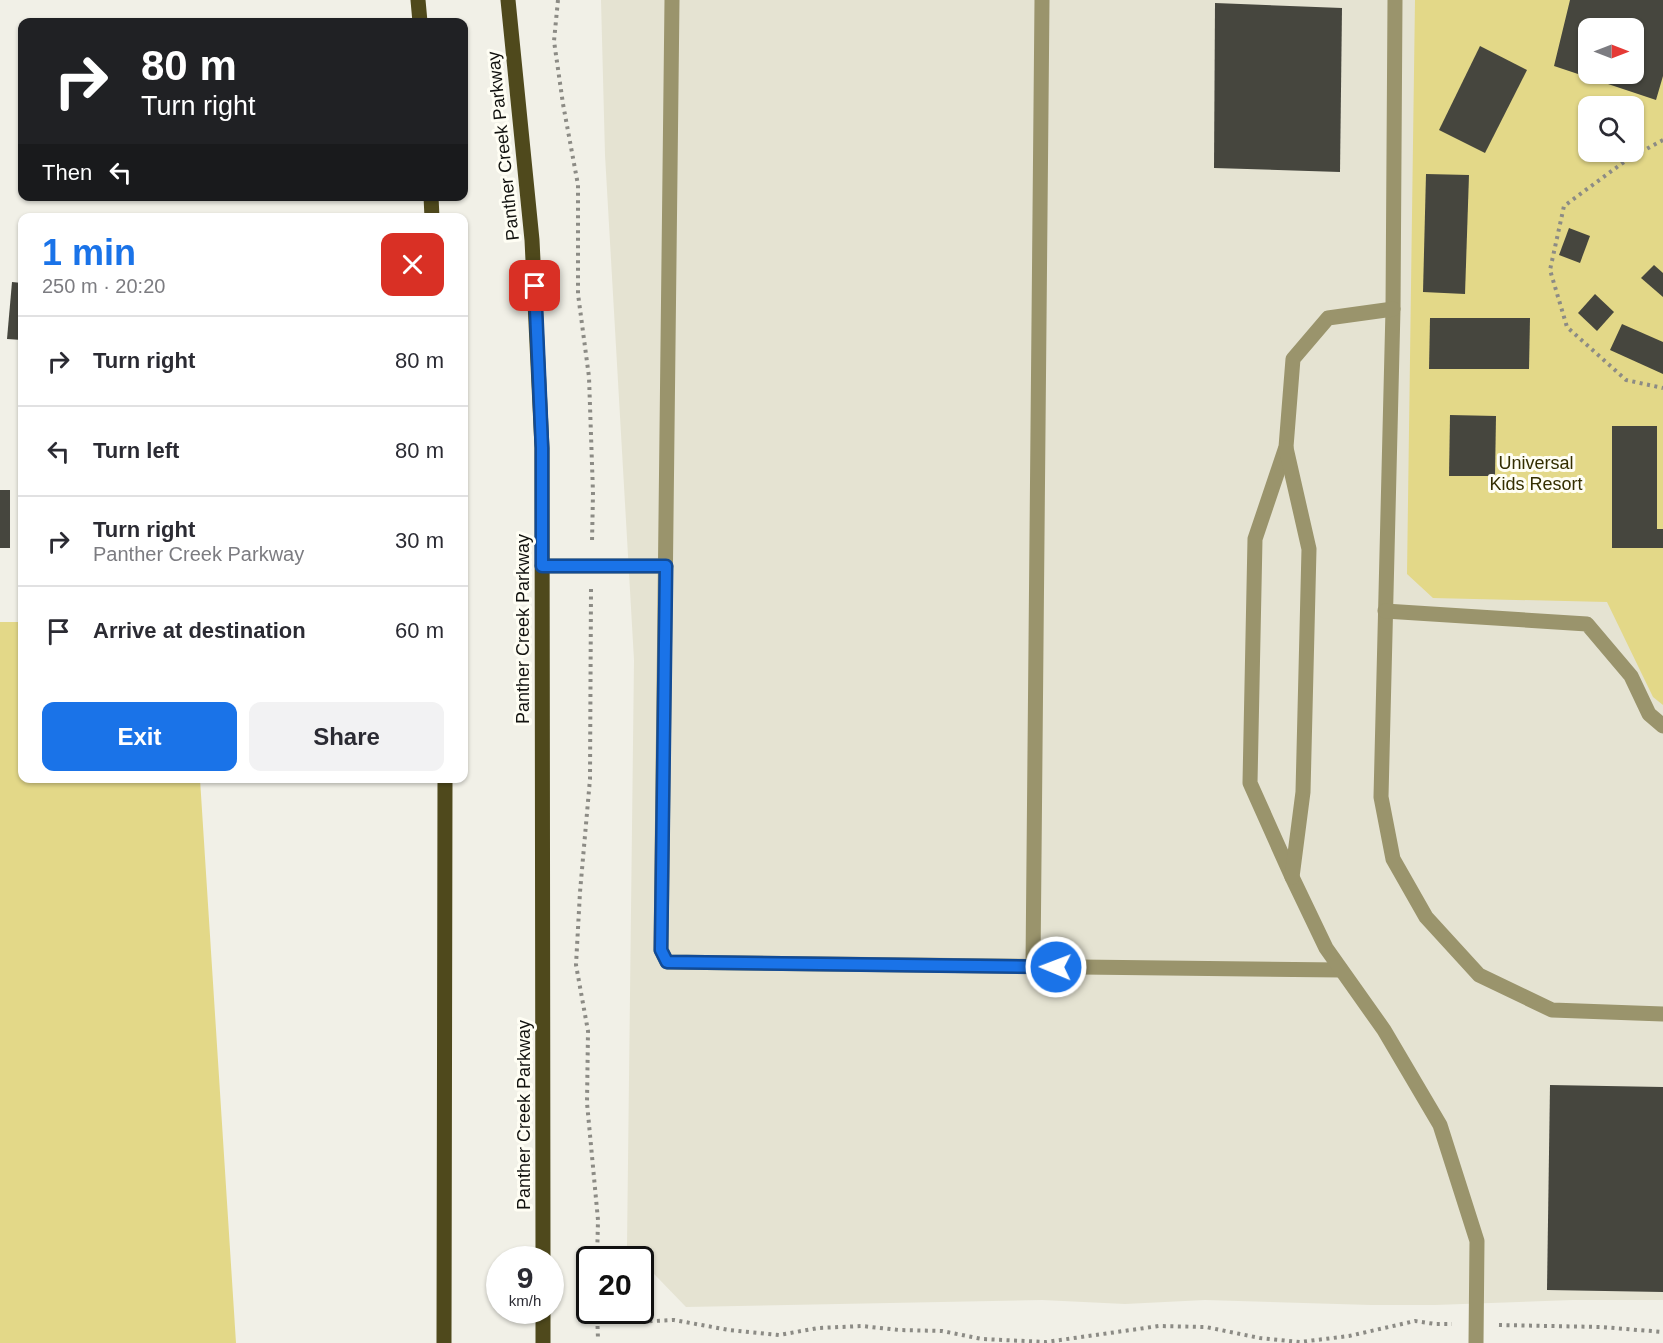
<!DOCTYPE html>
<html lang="en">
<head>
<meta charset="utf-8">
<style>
	body { margin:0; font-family:Helvetica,sans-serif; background:#f2f2f3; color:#2b2b33; height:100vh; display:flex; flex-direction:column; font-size:22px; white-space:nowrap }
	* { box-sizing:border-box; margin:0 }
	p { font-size:20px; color:#7c7c81 }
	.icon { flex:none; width:33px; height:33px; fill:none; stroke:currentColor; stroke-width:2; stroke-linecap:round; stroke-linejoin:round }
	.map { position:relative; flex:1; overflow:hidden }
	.sheet { position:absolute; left:18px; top:213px; width:450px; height:570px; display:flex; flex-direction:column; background:#fff; border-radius:12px; box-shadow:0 2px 4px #0004 }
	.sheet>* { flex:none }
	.top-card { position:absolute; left:18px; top:18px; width:450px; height:183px; border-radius:12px; box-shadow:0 2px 4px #0004; background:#202124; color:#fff; overflow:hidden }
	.needle { width:39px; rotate:90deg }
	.tools { position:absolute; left:1578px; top:18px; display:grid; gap:12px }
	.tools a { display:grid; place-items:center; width:66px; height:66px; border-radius:12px; background:#fff; box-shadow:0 2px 4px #0004; font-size:30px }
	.speed { position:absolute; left:486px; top:1246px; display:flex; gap:12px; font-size:30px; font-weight:700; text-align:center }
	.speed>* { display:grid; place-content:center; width:78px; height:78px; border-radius:50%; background:#fff; box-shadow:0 2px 4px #0004; line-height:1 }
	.speed small { font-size:15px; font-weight:400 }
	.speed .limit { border:3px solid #111; border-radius:9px; background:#fff; color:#111 }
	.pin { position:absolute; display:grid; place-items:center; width:51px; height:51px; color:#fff; margin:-26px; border-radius:12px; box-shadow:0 3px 9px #0006 }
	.me { position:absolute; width:66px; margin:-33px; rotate:271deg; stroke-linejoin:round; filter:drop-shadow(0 0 4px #0008) }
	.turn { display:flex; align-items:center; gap:21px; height:126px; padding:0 24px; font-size:27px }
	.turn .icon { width:78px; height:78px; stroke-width:2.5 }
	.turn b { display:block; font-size:42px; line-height:51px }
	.then { display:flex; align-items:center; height:57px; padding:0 24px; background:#0003; gap:12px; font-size:22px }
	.round { display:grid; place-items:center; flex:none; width:63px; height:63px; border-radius:12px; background:#f2f2f3 }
	.overview { display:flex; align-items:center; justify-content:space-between; height:102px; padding:0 24px }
	h1 { font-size:36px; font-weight:800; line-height:45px; color:#1a73e8 }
	.cta { display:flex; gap:12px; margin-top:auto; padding:12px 24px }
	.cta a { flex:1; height:69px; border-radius:12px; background:#1a73e8; color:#fff; font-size:24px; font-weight:800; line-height:69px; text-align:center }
	.cta a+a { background:#f2f2f3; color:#2b2b33 }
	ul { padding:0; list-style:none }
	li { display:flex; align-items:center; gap:18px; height:90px; padding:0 24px; border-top:2px solid #e1e1e2 }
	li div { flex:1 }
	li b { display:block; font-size:22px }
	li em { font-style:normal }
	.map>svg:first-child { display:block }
</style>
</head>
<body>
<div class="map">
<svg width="1663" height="1343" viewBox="0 0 1663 1343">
	<rect width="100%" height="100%" fill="#f1f0e7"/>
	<!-- built -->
	<path fill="#e5e3d2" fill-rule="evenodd" d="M601 0H1663V1300H1573L1435 1305H1371L1205 1300 1125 1304 1042 1300 686 1307 627 1246 634 660 605 155ZM1588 28H1634V74H1588ZM1588 106H1634V152H1588Z"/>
	<!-- green -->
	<g fill="#e3d888" fill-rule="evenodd">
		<path d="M1415 0H1663V705L1653 697 1607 602 1433 598 1407 574ZM1588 28H1634V74H1588ZM1588 106H1634V152H1588Z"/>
		<path d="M0 622H22V778L200 779 236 1343H0Z"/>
	</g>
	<!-- building -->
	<g fill="#46463e" fill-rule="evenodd">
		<path d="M1570 0H1663V76L1656 100 1554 66ZM1588 28H1634V74H1588Z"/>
		<path d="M1215 3 1342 8 1340 172 1214 168Z"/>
		<path d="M1480 46 1527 70 1485 153 1439 130Z"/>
		<path d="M1426 174 1469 175 1465 294 1423 292Z"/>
		<path d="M1569 228 1590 236 1580 263 1559 255Z"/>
		<path d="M1654 265 1663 273V297L1641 278Z"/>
		<path d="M12 282 22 283V340L7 339Z"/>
		<path d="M1595 294 1614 312 1597 331 1578 313Z"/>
		<path d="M1430 318H1530L1529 369H1429Z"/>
		<path d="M1622 324 1663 342V374L1610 350Z"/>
		<path d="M1450 415 1496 416 1495 476H1449Z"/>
		<path d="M1612 426H1657V529H1663V548H1612Z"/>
		<rect x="0" y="490" width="10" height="58"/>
		<path d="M1550 1085 1663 1087V1292L1547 1290Z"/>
	</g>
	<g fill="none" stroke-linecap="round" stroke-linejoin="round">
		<!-- path -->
		<g stroke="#8c8b85" stroke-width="4" stroke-dasharray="3 4.5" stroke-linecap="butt">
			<path d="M558 0 554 41 563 104 578 185V294L589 377 593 493 592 542"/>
			<path d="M1663 140 1628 159 1564 206 1550 270 1567 327 1626 380 1663 388"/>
			<path d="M591 589 590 779 580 892 576 965 588 1031 587 1103 598 1220 597 1260"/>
			<path d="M597 1311 598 1339"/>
			<path d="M597 1320 635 1322 674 1320 729 1330 779 1335 818 1328 862 1326 899 1330 942 1331 982 1339 1046 1342 1159 1326 1206 1327 1260 1338 1300 1342 1349 1336 1415 1321 1435 1324H1452"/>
			<path d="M1499 1325 1601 1327 1663 1332"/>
		</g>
		<!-- minor -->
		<g stroke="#9a946c" stroke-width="15">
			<path d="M672 0 661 950 667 962 1341 970"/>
			<path d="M1395 0 1393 309 1381 797 1393 859 1426 917 1479 975 1552 1010 1663 1014"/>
			<path d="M1393 309 1328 318 1293 359 1286 447 1255 539 1250 783 1292 877 1326 948 1384 1030 1440 1125 1477 1241 1476 1343"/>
			<path d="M1286 448 1309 549 1303 792 1292 877"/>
			<path d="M542 566H666"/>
			<path d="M1385 611 1587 624 1631 676 1649 714 1663 726"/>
			<path d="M1033 966 1042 0"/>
		</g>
		<!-- major -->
		<g stroke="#4f491c" stroke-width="15">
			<path d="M418 0 420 22"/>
			<path d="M508 0 532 240 542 448 543 1260"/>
			<path d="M431 196 432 218"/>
			<path d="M543 1311V1343"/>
			<path d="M444 1343 445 778"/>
		</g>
	</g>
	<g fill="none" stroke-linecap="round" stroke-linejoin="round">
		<defs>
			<path id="route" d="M535 286 542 448V566H666L661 950 667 962 1056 967"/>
		</defs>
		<!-- route casing -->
		<use href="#route" stroke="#114b97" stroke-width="15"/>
		<!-- route -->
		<use href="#route" stroke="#1a73e8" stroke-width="10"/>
	</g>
	<g text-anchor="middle" stroke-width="6" stroke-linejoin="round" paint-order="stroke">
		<!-- street labels -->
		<g font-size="18" fill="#12120f" stroke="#fffef4">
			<text transform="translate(503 146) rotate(-96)" y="6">Panther Creek Parkway</text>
			<text transform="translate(523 629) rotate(-90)" y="6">Panther Creek Parkway</text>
			<text transform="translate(524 1115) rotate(-90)" y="6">Panther Creek Parkway</text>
		</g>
		<!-- park labels -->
		<g font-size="18" fill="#342e00" stroke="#fffef4">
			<text x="1536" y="469">Universal<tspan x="1536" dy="21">Kids Resort</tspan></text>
		</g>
	</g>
</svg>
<div class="tools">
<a><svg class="needle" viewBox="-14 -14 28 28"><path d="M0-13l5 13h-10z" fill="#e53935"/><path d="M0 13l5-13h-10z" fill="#7c7c81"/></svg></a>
<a><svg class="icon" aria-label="search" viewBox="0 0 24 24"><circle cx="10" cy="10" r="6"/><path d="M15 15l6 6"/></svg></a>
</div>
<div class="speed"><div>9<small>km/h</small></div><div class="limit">20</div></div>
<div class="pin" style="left:535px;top:286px;background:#d93025"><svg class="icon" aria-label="arrive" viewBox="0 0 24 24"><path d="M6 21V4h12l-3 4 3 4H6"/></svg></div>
<svg class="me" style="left:1056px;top:967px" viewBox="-20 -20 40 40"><circle r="17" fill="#1a73e8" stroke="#fff" stroke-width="3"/><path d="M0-11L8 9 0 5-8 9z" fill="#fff"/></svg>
<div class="top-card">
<div class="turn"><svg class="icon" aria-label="right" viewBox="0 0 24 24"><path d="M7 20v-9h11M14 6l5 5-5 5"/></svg><div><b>80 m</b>Turn right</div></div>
<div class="then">Then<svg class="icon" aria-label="left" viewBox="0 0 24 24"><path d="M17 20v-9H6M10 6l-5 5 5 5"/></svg></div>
</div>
<section class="sheet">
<div class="overview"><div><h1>1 min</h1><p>250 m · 20:20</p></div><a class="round" style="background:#d93025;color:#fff"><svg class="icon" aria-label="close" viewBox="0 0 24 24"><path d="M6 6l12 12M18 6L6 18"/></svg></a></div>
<ul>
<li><svg class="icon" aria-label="right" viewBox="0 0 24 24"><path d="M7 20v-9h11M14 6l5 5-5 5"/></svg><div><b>Turn right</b></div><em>80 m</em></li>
<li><svg class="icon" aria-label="left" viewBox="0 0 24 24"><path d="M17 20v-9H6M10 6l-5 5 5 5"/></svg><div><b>Turn left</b></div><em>80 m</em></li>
<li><svg class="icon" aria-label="right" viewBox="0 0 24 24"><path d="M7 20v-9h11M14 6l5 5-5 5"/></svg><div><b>Turn right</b><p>Panther Creek Parkway</p></div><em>30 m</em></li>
<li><svg class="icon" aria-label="arrive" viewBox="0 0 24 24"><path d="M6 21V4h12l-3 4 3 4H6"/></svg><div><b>Arrive at destination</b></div><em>60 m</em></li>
</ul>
<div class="cta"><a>Exit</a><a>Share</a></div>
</section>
</div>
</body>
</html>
